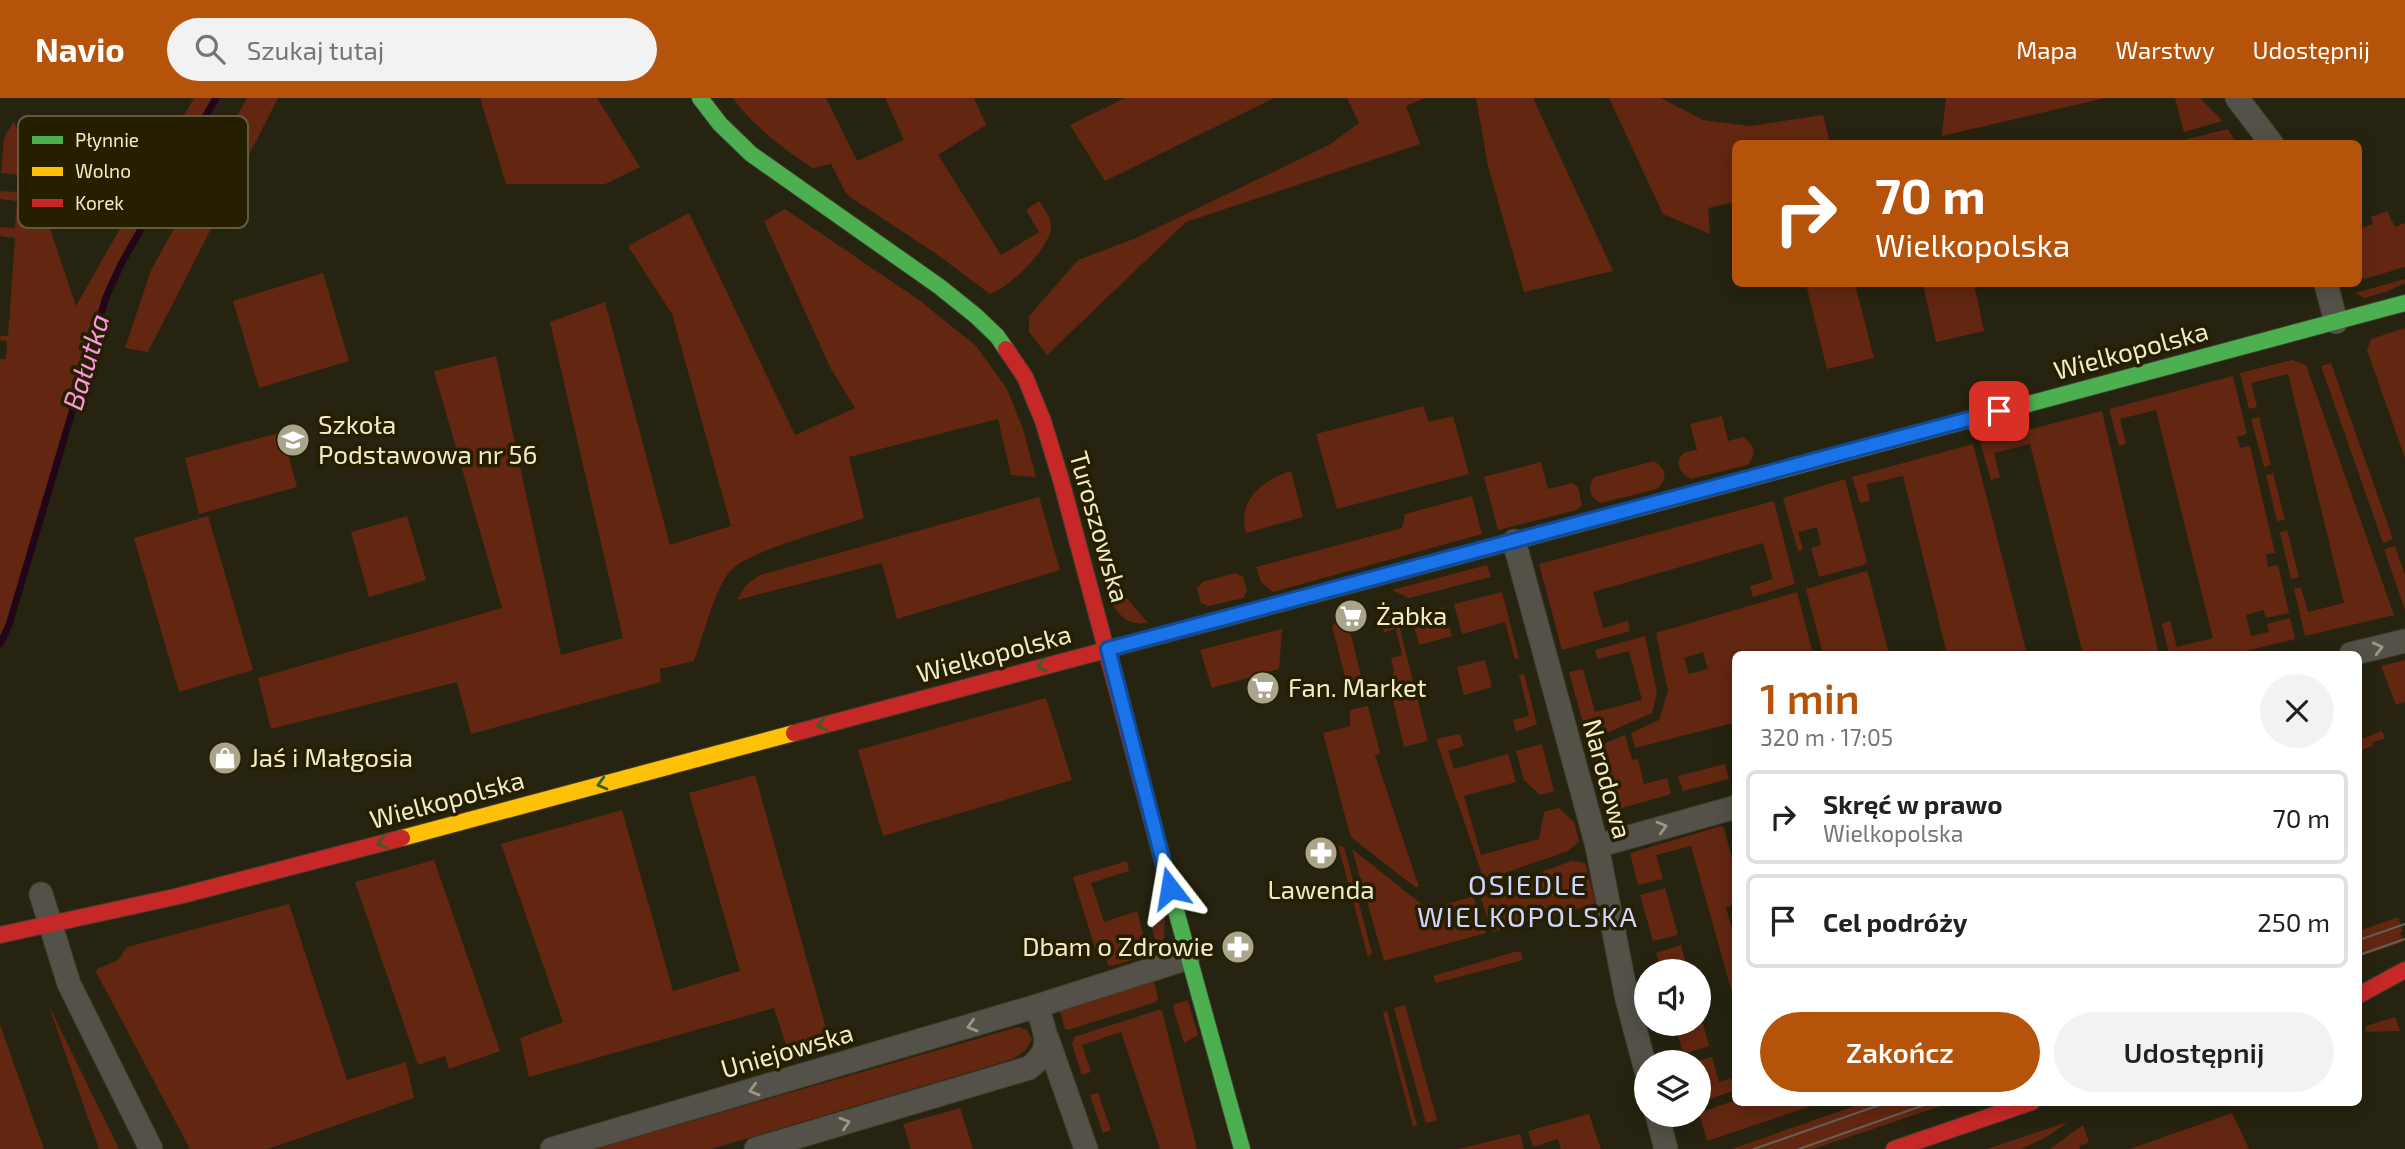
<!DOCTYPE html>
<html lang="pl">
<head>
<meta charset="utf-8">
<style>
	body { margin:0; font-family:"Exo 2",sans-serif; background:#f2f2f2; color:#202124; height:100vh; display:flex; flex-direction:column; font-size:26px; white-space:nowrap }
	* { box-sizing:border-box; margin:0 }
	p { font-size:23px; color:#757577 }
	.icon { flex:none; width:38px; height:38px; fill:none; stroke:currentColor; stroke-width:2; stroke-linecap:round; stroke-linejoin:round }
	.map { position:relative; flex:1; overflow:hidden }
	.drawer { position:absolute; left:1732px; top:553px; width:630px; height:455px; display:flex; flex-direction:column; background:#fff; border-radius:10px; box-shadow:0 4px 18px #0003 }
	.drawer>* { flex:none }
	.hud { position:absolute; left:1732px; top:42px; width:630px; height:147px; border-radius:10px; box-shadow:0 4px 18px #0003; background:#b45309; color:#fff; overflow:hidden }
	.tools { position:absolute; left:1634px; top:861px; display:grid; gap:14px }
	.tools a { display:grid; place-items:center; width:77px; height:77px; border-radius:50%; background:#fff; box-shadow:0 4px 18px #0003; font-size:35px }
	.pin { position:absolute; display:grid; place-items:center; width:60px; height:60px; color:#fff; margin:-30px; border-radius:14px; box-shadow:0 4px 10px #0006 }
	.me { position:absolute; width:77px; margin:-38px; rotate:346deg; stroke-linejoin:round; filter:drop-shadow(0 0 5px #0008) }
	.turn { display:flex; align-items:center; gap:24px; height:147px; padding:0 28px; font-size:32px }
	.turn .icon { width:91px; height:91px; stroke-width:2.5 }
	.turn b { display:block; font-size:49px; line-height:60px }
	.round { display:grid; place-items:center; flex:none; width:74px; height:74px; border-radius:37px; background:#f2f2f2 }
	.overview { display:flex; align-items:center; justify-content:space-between; height:119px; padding:0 28px }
	h1 { font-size:42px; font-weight:600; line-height:52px; color:#b45309 }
	.cta { display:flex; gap:14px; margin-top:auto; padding:14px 28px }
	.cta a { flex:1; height:80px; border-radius:42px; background:#b45309; color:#fff; font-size:28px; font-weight:600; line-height:80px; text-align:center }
	.cta a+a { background:#f2f2f2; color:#202124 }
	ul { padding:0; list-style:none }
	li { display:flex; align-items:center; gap:21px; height:94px; margin:0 14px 10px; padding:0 14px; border:4px solid #e0e0e0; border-radius:10px }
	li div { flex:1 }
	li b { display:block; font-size:26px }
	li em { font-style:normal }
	header { display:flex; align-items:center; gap:42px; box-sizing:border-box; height:98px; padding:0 35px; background:#b45309; color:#fff }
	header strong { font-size:33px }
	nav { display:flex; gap:38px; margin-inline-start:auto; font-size:24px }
	.search { width:490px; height:63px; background:#f2f2f2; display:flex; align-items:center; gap:18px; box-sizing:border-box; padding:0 24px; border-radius:38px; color:#757577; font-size:26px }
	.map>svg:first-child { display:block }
</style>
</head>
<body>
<header>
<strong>Navio</strong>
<div class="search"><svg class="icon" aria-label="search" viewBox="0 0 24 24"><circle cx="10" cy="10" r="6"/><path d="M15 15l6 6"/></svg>Szukaj tutaj</div>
<nav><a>Mapa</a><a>Warstwy</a><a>Udostępnij</a></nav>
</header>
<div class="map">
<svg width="2405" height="1051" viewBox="0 0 2405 1051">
	<rect width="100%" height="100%" fill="#262310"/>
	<!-- green -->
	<g fill="#632711" fill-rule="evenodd">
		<path d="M194 0H216L121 166 106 199 9 527 0 546V261H6L7 243 0 242V238H8L15 140 0 138V129L15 130 17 103 0 101V93L18 94 19 77 1 75 4 40 14 23 76 208Z"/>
		<path d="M247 0H278L148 254 125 250 151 172Z"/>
		<path d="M480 0H597L640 69 605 86H506Z"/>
		<path d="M733 0H826L857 63 904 42 885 0H974L986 27 938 57 1001 157 1039 134 1026 112 1039 103C1044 111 1051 119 1051 128 1051 150 1009 190 990 196L935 155 850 99 846 95 831 66 813 70C788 55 749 24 733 0Z"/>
		<path d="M1125 0H1274L1105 83 1070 27Z"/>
		<path d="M1347 0H1425L1406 8 1420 46 1186 124 1047 257 1029 234V218L1078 162 1136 140 1329 47 1359 25Z"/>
		<path d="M1476 0H1533L1613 173 1524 194 1488 68Z"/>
		<path d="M1609 0H1661L1703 22 1750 28 1823 17 1830 45 1736 46V104L1708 110 1710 136 1663 116Z"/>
		<path d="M1946 0H2105L1942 38Z"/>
		<path d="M2175 0H2200L2223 23 2184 34Z"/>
		<path d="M2228 31 2236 45H2171Z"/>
		<path d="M785 111 919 202 976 248 1007 291 1023 331 1036 379 1011 377 998 321 849 359 864 420C836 430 747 453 730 473 715 491 702 540 694 563L660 571 661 584 471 636 457 584 271 631 258 580 502 510 434 273 496 258 561 557 623 540 550 224 605 204 670 447 731 428 672 216 628 148 689 115 795 337 855 310 831 271 764 123Z"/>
		<path d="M2387 113 2395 129 2405 125V169L2364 181 2359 178V131L2373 126 2371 119Z"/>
		<path d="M323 175 349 263 259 290 233 203Z"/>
		<path d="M2405 181V185L2388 193 2365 200 2355 195Z"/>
		<path d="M1806 186H1855L1874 260 1827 271Z"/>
		<path d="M1923 186H1974L1984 233 1936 244Z"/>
		<path d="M2405 230V360L2367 252 2371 241Z"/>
		<path d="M2292 262 2306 267 2394 517 2305 538 2294 491 2301 489 2308 514 2344 505 2288 276 2251 285 2257 309 2249 311 2240 275Z"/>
		<path d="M2331 265 2393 441 2383 445 2321 268Z"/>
		<path d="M2233 278 2247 336 2237 339 2240 350 2250 348 2275 455 2266 456 2268 469 2278 467 2289 515 2266 520 2263 512 2246 517 2251 538 2269 534 2267 526 2290 520 2295 541 2233 556H2169L2162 526 2170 523 2177 549 2213 540 2156 312 2120 321 2126 346 2119 348 2109 311Z"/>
		<path d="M1423 308 1429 324 1453 318 1469 376 1337 411 1316 336Z"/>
		<path d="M2102 313 2159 556H2083L2030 346 1994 355 2000 379 1991 382 1980 344Z"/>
		<path d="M1722 318 1728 343 1743 339C1755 347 1758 356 1747 367L1691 381C1681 377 1673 363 1684 355 1688 353 1692 353 1697 352L1690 326Z"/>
		<path d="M2259 319 2271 367 2264 369 2251 321Z"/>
		<path d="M282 334 297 389 199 416 185 360Z"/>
		<path d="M1973 346 2027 556H1947L1903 378 1867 386 1870 403 1860 405 1852 379Z"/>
		<path d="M1654 363C1666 371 1669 380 1657 391L1601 405C1589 399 1587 390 1594 379Z"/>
		<path d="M1541 364 1548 391 1572 385 1578 389 1582 407 1577 412 1498 432 1484 379Z"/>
		<path d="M1291 373 1303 419 1246 435C1237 402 1262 382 1291 373Z"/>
		<path d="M2273 375 2285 422 2277 423 2266 377Z"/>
		<path d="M1845 381 1867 464 1863 467 1819 479 1811 450 1821 447 1817 429 1798 434 1803 452 1798 453 1783 400Z"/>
		<path d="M1472 398 1482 436 1273 494 1261 484 1256 469 1402 430 1405 416Z"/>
		<path d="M1039 399 1060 472 897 521 882 465 737 502 746 487 760 477Z"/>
		<path d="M1774 403 1795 486 1753 499 1750 488 1773 481 1763 445 1593 494 1603 530 1628 523 1630 533 1562 552 1539 466Z"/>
		<path d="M208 418 253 572 179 594 134 440Z"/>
		<path d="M407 418 426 482 369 499 351 434Z"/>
		<path d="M2287 432 2299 479 2291 481 2280 434Z"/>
		<path d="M2395 448 2405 477V512L2384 451Z"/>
		<path d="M1487 467 1491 479 1409 500 1392 492Z"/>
		<path d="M1866 473 1868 475 1889 556H1823L1806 491Z"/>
		<path d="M1235 475 1243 479 1247 493 1243 500 1208 508 1201 505 1197 491 1202 484Z"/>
		<path d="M1111 482 1148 525C1119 529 1112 506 1104 483Z"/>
		<path d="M1502 494 1519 560 1515 561 1505 524 1462 536 1454 506Z"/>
		<path d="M1797 494 1813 556H1736V624L1635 650 1631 635 1659 622 1668 593 1656 535ZM1703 554 1708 571 1689 576 1684 560Z"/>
		<path d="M1382 507 1395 511 1428 643 1404 649 1390 589 1394 573 1391 560 1402 557 1396 531 1384 534 1378 508Z"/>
		<path d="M1444 509 1452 538 1419 547 1411 517Z"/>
		<path d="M1346 516 1364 591 1349 594 1332 528Z"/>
		<path d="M1282 531 1279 571 1212 590 1200 552Z"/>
		<path d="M1645 538 1657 595 1652 615 1588 643 1569 574 1583 571 1595 614 1642 602 1629 553 1598 561 1595 552Z"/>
		<path d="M1485 562 1492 589 1464 597 1457 569Z"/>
		<path d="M2405 562V604L2396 607 2381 568Z"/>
		<path d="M1524 576 1537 626 1516 634 1513 622 1529 618 1519 577Z"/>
		<path d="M1046 600 1072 682 883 738 858 652Z"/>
		<path d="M1368 608 1380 655 1375 657 1419 789H1415L1352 740 1349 733 1323 635 1350 628V612Z"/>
		<path d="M2382 633 2385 640 2372 645V648L2359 653V642Z"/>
		<path d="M1460 636 1464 648 1448 653 1454 671 1508 656 1516 684 1464 698 1481 757 1539 741 1544 714 1559 710 1574 724 1579 743 1568 753 1484 782 1436 641Z"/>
		<path d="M1625 637 1632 662 1638 661 1644 686 1667 680 1671 696 1608 714 1591 651Z"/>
		<path d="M1542 646 1554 693 1540 697 1524 682 1516 653Z"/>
		<path d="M1725 666 1729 681 1683 693 1678 678Z"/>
		<path d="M755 677 831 948 791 961 774 910 529 979 520 940 563 924 501 746 622 712 673 893 740 873 689 695Z"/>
		<path d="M1721 728 1724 730 1736 776V804L1726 810 1736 844V909L1691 748 1656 757 1663 781 1638 787 1630 755Z"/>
		<path d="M1338 747 1344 749 1372 855 1368 859Z"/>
		<path d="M1352 751 1429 812 1473 798 1486 835 1384 863Z"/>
		<path d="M434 762 500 953 449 971 445 958 418 967 355 784Z"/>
		<path d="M1127 763 1129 773 1091 785 1104 824 1137 813 1148 854 1145 858 1112 868 1108 867 1103 848 1095 850 1073 779Z"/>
		<path d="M1572 763 1585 765 1595 803 1594 806 1493 834 1479 796Z"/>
		<path d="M1665 790 1678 837 1653 843 1640 797Z"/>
		<path d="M289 806 347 982 406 964 414 1000 268 1051H190L95 872 118 862 127 849Z"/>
		<path d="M1165 809 1164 840 1160 851 1157 849 1148 814Z"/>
		<path d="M2398 819 2403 834 2400 835 2403 844 2359 859V833Z"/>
		<path d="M1681 847 1688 873H1661L1656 855Z"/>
		<path d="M1514 854H1521L1523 862 1436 885 1433 878Z"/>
		<path d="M1154 884 1158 901 1156 904 1068 932 1065 931 1060 913Z"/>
		<path d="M1188 902 1198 937 1184 945 1173 909 1175 906Z"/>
		<path d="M48 906 119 1051H99Z"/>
		<path d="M1405 907 1437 1022 1426 1025 1394 910Z"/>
		<path d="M1158 912 1162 913 1197 1051H1160L1121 934 1082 947 1091 974 1082 977 1072 946 1074 939Z"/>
		<path d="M1699 912 1709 948 1683 956 1675 926H1699Z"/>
		<path d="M1387 913 1417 1027 1413 1029 1383 914Z"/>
		<path d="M2395 919 2400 933 2365 934 2366 928Z"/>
		<path d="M0 927 44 1051H0Z"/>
		<path d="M1018 929 1027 932 1032 941 1026 952 1013 961 711 1051H595Z"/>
		<path d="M1712 959 1719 984 1736 979V992L1699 1005V964H1693Z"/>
		<path d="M1098 995 1111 1032 1103 1035 1090 997Z"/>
		<path d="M1736 1002V1004L1820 1005 1707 1043 1699 1015Z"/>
		<path d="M1866 1004 1950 1005 1813 1051H1732Z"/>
		<path d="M960 1010 973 1051H911L903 1026Z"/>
		<path d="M2232 1015 2249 1051H2130Z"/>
		<path d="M1589 1016 1601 1051H1561L1558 1041 1533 1049 1528 1033Z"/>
		<path d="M2068 1024 2045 1040 2021 1051H1987Z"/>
		<path d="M2083 1027 2089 1044 2079 1048 2080 1051H2050Z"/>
		<path d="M1520 1036 1524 1051H1458Z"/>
	</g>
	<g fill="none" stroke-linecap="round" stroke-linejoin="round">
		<!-- stream -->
		<path stroke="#210619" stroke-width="7" d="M0 546 9 527 106 199 121 166 216 0"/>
		<defs>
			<g id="street">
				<path d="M2237 0 2272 46"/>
				<path d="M2326 186 2336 224"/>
				<path d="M1514 443 1597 748 1627 901 1647 976"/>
				<path d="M2351 556 2405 543"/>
				<path d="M1597 748 1736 709"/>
				<path d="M41 796 69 886 151 1051"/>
				<path d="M1047 940 1086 1051"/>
				<path d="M1657 1017 1666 1051"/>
				<path d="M552 1051 1037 908 1188 860"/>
				<path d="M756 1051 1029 970C1055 950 1045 936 1037 908"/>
			</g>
			<g id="fast">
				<path d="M700 0 720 26 751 56 940 189 976 218 997 238 1006 251"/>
				<path d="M2002 313 2405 205"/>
				<path d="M1197 528 1639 410"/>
				<path d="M1170 791 1242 1051"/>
			</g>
			<g id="slow">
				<path d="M1639 410 2002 313"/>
				<path d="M402 740 794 635"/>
			</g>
			<g id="jam">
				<path d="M1006 251 1025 279 1043 323 1061 382 1170 791"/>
				<path d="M794 635 1197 528"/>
				<path d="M0 837 179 798 402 740"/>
				<path d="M2359 897 2405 872"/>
				<path d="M1894 1051 2032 1004"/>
			</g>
		</defs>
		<!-- street casing -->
		<use href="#street" stroke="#413d2c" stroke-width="25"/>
		<!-- fast casing -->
		<use href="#fast" stroke="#413d2c" stroke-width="18"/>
		<!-- slow casing -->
		<use href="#slow" stroke="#413d2c" stroke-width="18"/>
		<!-- jam casing -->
		<use href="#jam" stroke="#413d2c" stroke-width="18"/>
		<!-- street -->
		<use href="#street" stroke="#545248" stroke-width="23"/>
		<!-- fast -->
		<use href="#fast" stroke="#4caf50" stroke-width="16"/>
		<!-- slow -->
		<use href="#slow" stroke="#ffc107" stroke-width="16"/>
		<!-- jam -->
		<use href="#jam" stroke="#c62828" stroke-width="16"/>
		<!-- tram -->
		<g stroke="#646257" stroke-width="2">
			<path d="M2359 842 2405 826"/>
			<path d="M2359 857 2405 841"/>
			<path d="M1754 1051 1888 1004"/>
			<path d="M1799 1051 1933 1004"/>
		</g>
	</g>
	<!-- one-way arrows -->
	<defs><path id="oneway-chevron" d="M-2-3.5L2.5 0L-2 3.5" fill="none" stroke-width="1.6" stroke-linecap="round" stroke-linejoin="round" transform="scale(1.75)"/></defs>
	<g stroke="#9a9783">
		<use href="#oneway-chevron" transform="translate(2378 550) rotate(-14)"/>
		<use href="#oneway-chevron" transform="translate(1662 729) rotate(-16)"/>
		<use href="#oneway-chevron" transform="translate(972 928) rotate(164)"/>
		<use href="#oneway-chevron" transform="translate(754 992) rotate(164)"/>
		<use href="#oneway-chevron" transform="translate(845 1025) rotate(-17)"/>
	</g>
	<g stroke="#376024">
		<use href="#oneway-chevron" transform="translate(1042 568) rotate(165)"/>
		<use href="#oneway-chevron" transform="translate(822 627) rotate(165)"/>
		<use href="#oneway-chevron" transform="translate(602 686) rotate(165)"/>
		<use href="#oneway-chevron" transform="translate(382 745) rotate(165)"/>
	</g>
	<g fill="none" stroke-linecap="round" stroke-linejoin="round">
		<defs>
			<path id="route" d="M1170 790 1108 551 1999 313"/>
		</defs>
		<!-- route casing -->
		<use href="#route" stroke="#114b97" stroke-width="18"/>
		<!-- route -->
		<use href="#route" stroke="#1a73e8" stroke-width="12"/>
	</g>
	<!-- icons -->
	<defs>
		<symbol id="school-disc" viewBox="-11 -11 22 22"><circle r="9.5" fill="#a9a58a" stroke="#251f00"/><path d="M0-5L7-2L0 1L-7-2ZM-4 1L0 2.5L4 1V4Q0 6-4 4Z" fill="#fff"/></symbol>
		<symbol id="supermarket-disc" viewBox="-11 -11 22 22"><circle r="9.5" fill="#a9a58a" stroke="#251f00"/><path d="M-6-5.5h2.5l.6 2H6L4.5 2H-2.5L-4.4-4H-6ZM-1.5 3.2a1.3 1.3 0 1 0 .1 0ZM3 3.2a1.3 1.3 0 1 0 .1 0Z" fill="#fff"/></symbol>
		<symbol id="shop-disc" viewBox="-11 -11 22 22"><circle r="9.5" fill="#a9a58a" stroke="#251f00"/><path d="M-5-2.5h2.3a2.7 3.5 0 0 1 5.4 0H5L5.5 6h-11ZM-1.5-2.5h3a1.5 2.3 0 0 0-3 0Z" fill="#fff"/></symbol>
		<symbol id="pharmacy-disc" viewBox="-11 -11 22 22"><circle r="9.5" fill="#a9a58a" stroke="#251f00"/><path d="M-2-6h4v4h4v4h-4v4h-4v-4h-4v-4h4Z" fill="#fff"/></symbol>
	</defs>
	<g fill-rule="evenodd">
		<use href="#school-disc" x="274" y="323" width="38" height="38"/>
		<use href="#supermarket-disc" x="1332" y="499" width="38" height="38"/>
		<use href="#supermarket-disc" x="1244" y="571" width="38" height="38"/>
		<use href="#shop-disc" x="206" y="641" width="38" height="38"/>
		<use href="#pharmacy-disc" x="1302" y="736" width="38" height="38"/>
		<use href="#pharmacy-disc" x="1219" y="830" width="38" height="38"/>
	</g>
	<g text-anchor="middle" stroke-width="7" stroke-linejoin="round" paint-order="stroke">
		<!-- street labels -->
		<g font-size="26" fill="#f0ebcb" stroke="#251f00">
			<text transform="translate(2131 253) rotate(-15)" y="9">Wielkopolska</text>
			<text transform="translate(1099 429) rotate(74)" y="9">Turoszowska</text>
			<text transform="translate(994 556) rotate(-15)" y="9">Wielkopolska</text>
			<text transform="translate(1607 681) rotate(75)" y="9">Narodowa</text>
			<text transform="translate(447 702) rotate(-15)" y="9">Wielkopolska</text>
			<text transform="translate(787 953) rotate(-16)" y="9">Uniejowska</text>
		</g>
		<!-- poi labels -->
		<g font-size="26" fill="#f0ebcb" stroke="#251f00" text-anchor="start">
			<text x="318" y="336">Szkoła<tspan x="318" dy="30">Podstawowa nr 56</tspan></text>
			<text x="1376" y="527">Żabka</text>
			<text x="1288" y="599">Fan. Market</text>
			<text x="250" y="669">Jaś i Małgosia</text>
			<text x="1321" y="801" text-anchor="middle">Lawenda</text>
			<text x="1214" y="858" text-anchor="end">Dbam o Zdrowie</text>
		</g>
		<!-- water labels -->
		<g font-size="28" font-style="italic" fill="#fe95e0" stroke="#251f00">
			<text transform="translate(86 264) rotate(-73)" y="10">Bałutka</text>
		</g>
		<!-- neighbourhood labels -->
		<g font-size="28" letter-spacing="2" fill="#ced4ff" stroke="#251f00">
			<text x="1528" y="797">OSIEDLE<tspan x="1528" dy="32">WIELKOPOLSKA</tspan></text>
		</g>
	</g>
	<!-- legend -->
	<rect x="18" y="18" width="230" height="112" rx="10" fill="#251f00" stroke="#625c3d" stroke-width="2"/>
	<rect x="32" y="38" width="31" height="8" fill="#4caf50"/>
	<rect x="32" y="69" width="31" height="9" fill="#ffc107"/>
	<rect x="32" y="101" width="31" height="8" fill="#c62828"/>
	<g font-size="19" fill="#f0ebcb">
		<text x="75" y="49">Płynnie</text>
		<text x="75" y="80">Wolno</text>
		<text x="75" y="112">Korek</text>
	</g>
</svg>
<div class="tools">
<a><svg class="icon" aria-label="sound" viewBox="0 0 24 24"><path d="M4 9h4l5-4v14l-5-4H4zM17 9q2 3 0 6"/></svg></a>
<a><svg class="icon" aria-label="layers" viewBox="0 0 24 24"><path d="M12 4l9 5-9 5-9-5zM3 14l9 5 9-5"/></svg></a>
</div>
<div class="pin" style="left:1999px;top:313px;background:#d93025"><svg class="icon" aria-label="arrive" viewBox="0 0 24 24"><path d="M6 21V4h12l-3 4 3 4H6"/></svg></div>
<svg class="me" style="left:1170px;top:790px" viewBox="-20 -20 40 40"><path d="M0-17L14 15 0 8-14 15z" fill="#1a73e8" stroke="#fff" stroke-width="4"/></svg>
<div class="hud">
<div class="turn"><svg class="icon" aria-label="right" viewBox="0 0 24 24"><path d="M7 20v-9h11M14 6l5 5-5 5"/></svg><div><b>70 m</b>Wielkopolska</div></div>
</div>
<section class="drawer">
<div class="overview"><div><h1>1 min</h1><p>320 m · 17:05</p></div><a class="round"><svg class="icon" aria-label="close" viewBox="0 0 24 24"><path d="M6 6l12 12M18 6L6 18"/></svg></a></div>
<ul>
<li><svg class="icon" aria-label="right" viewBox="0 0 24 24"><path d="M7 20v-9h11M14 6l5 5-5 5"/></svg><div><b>Skręć w prawo</b><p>Wielkopolska</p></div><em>70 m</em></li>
<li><svg class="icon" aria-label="arrive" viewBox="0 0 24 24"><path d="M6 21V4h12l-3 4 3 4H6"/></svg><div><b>Cel podróży</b></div><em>250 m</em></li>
</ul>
<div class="cta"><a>Zakończ</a><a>Udostępnij</a></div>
</section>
</div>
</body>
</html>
